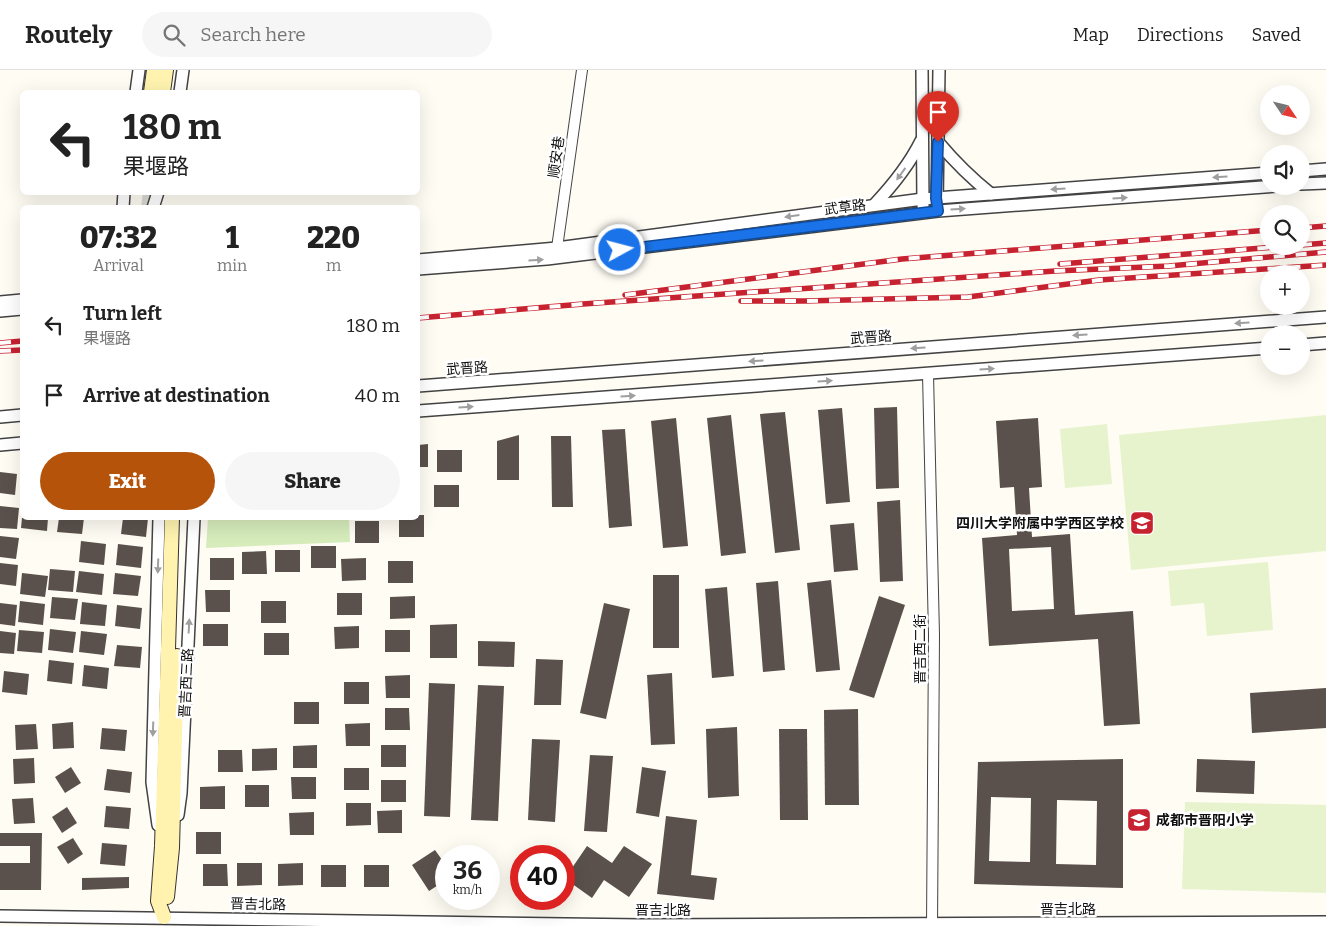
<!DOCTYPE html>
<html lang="en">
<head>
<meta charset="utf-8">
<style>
	body { margin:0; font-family:Bitter,"Noto Sans SC",serif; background:#f6f6f6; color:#222; height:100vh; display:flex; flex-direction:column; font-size:19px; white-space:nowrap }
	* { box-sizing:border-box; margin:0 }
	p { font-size:16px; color:#767676 }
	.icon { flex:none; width:28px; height:28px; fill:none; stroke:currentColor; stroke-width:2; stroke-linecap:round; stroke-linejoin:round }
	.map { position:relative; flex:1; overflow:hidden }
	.details { position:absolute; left:20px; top:135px; width:400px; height:315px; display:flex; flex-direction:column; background:#fff; border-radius:8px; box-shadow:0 5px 20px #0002 }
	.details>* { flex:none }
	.banner { position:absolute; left:20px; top:20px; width:400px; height:105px; border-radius:8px; box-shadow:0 5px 20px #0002; background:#fff; color:#222; overflow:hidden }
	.needle { width:32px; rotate:125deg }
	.tools { position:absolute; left:1260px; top:15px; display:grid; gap:10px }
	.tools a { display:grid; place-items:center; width:50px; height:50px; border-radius:50%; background:#fff; box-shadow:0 5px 20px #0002; font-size:25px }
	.speed { position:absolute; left:435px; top:775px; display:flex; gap:10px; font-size:25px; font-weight:700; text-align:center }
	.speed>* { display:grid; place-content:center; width:65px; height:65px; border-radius:50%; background:#fff; box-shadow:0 5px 20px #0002; line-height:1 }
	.speed small { font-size:12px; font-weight:400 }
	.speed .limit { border:8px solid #d22; background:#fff; color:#111 }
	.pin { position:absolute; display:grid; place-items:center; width:42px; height:42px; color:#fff; margin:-51px -21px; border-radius:50% 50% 50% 0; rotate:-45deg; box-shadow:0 0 5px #0007 }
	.pin .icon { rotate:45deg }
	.me { position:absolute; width:55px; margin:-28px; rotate:83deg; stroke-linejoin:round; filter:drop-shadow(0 0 4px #0008) }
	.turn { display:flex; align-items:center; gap:18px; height:105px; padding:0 20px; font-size:22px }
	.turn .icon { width:65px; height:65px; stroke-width:2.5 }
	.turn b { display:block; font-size:35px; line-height:42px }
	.eta { display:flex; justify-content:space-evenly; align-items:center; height:85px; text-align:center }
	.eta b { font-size:30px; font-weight:800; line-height:35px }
	.primary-button { display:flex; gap:10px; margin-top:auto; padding:10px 20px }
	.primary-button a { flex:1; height:58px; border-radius:30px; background:#b45309; color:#fff; font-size:20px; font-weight:800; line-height:58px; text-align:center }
	.primary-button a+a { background:#f6f6f6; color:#222 }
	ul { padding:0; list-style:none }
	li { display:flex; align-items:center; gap:15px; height:70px; padding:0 20px }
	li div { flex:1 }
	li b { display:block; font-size:19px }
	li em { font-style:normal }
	header { display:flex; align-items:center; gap:30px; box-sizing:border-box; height:70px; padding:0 25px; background:#fff; border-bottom:1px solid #e0e0e0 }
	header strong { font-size:24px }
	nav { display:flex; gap:28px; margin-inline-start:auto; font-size:18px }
	.search { width:350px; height:45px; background:#f6f6f6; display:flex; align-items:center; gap:12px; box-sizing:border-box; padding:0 18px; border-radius:28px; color:#767676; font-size:19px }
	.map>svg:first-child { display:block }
</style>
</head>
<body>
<header>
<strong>Routely</strong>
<div class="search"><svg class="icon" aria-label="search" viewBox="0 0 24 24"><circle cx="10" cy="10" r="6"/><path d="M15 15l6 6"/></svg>Search here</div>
<nav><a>Map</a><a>Directions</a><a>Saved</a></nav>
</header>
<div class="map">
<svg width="1326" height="856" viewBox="0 0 1326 856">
	<rect width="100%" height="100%" fill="#fffcf4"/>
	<!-- green -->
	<path fill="#d6ecbb" d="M208 448H349L350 472 206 478Z"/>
	<!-- pitch -->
	<g fill="#e7f3cd">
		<path d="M1326 345V481L1131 500 1119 365Z"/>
		<path d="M1107 354 1112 414 1065 418 1060 359Z"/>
		<path d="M1268 492 1273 560 1207 566 1204 533 1171 536 1168 501Z"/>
		<path d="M1185 732 1326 735V823L1182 819Z"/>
	</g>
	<!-- building -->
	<g fill="#5a514c" fill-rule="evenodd">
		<path d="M897 337 899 418 876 419 874 338Z"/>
		<path d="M842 338 850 432 826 434 818 340Z"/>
		<path d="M785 342 800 480 775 483 760 344Z"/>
		<path d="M731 345 746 483 721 486 707 348Z"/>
		<path d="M676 348 688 476 663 478 651 351Z"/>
		<path d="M1038 348 1042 417 1029 418 1032 467 1070 464 1075 545 1133 541 1140 654 1104 656 1098 569 989 576 982 468 1017 465 1014 417 1000 418 996 351ZM1051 477 1054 539 1012 541 1009 479Z"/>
		<path d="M625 359 632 456 609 458 602 360Z"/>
		<path d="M519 365V410H497V371Z"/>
		<path d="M551 366H571L573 437H552Z"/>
		<path d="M428 374V397H418V375Z"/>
		<rect x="437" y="380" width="25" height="22"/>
		<path d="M0 402 17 404 15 425 0 423Z"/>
		<rect x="434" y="415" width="25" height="22"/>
		<path d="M900 430 903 511 880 512 877 432Z"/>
		<path d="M0 436 19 438 17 459 0 458Z"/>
		<path d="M418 445H424V467H399V448H418Z"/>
		<path d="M22 448H48L47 461 21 458Z"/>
		<path d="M59 448H84L82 464 57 462Z"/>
		<path d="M123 448H148L146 467 121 464Z"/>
		<rect x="355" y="451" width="24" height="22"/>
		<path d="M854 453 858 500 834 502 830 455Z"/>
		<path d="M0 466 19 468 16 489 0 487Z"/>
		<path d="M81 471 106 474 104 495 79 492Z"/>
		<path d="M118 474 143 477 141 498 116 495Z"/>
		<rect x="311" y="476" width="25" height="22"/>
		<rect x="275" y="480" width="25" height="22"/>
		<path d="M266 481 267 504H242V482Z"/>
		<rect x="210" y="488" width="24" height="22"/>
		<path d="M366 488V510L342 511 341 489Z"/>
		<rect x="388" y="491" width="25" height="22"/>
		<path d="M0 493 18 495 16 516 0 514Z"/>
		<path d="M50 499 75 501 73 522 48 520Z"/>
		<path d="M79 501 104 504 102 525 76 522Z"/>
		<path d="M22 503 48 506 45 527 20 524Z"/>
		<path d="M115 503 141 506 138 526 113 524Z"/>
		<rect x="653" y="505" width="26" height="73"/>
		<path d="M831 510 840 600 816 602 807 513Z"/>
		<path d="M778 511 785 600 763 602 756 513Z"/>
		<path d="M727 517 734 606 712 608 705 519Z"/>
		<path d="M205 520H230V542H206Z"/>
		<rect x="337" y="523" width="25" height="22"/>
		<path d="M415 526V548L390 549V527Z"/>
		<path d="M879 526 905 535 874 628 849 620Z"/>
		<path d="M52 527 78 529 75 550 50 548Z"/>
		<path d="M20 531 45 534 43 555 18 552Z"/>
		<rect x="261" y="531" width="25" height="22"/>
		<path d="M82 532 107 535 105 556 80 554Z"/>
		<path d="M0 533 17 535 15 556 0 554Z"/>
		<path d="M604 533 630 539 606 649 580 643Z"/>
		<path d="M117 535 142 538 140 559 115 556Z"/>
		<rect x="203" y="554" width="25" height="22"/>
		<path d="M457 554V588H430V555Z"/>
		<path d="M359 556V578L335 579 334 557Z"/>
		<path d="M50 559 76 562 73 583 48 580Z"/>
		<path d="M19 560 44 562 42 583 17 581Z"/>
		<rect x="385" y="560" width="25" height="22"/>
		<path d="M0 561 16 563 14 584 0 583Z"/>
		<path d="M81 561 107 564 104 585 79 582Z"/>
		<rect x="264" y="563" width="25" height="22"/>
		<path d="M478 571 515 572 514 597 478 596Z"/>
		<path d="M117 575 142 577 140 598 114 596Z"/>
		<path d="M536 589 563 590 561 635H534Z"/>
		<path d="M49 590 74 593 72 614 47 611Z"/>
		<path d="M84 595 109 598 107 619 82 616Z"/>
		<path d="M4 601 29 604 27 625 2 622Z"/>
		<path d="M672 603 675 674 651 675 647 605Z"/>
		<path d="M410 605V628H386L385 606Z"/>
		<rect x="344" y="612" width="25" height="22"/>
		<path d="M429 613 455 614 450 747 424 746Z"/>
		<path d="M478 615 504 616 498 751 471 750Z"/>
		<path d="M1326 618V658L1252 663 1250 623Z"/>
		<rect x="294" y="632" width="25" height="22"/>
		<path d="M385 638H409L410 660H385Z"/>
		<path d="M858 639 859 735H825L824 640Z"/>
		<path d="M73 652 74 678 53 679 52 654Z"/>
		<path d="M370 653V676H346L345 654Z"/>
		<path d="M36 654 38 679 16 680 15 655Z"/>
		<path d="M737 657 739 726 708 728 706 659Z"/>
		<path d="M102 658 127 660 125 681 100 679Z"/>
		<path d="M779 659H807L808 750H780Z"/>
		<path d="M532 669 560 670 555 752 528 750Z"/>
		<path d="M317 675V698H293V676Z"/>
		<rect x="381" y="675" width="25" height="22"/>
		<path d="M277 678V700L252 701V679Z"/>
		<path d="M218 680H242L243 702H218Z"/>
		<path d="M590 685 613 686 607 762 584 761Z"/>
		<path d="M34 688 35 713 14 714 13 689Z"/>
		<path d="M1123 689V818L974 814 978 692ZM991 727 1031 728 1030 792 989 791ZM1057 730 1097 731 1096 795 1056 794Z"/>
		<path d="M1197 689 1255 691 1254 724 1196 722Z"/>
		<path d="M71 697 81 713 65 723 55 707Z"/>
		<path d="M642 697 666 701 659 747 636 743Z"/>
		<rect x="344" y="698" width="25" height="22"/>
		<path d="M107 699 132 702 130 723 104 720Z"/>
		<path d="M291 707H316V729H292Z"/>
		<rect x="381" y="710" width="25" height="22"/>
		<rect x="245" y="715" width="24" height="22"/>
		<path d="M225 716V739H200V717Z"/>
		<path d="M33 728 35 753 14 754 12 729Z"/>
		<path d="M346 733H371V755L346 756Z"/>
		<path d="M106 736 131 738 129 759 104 757Z"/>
		<path d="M67 737 77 753 62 763 52 747Z"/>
		<path d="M402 740V763H378L377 741Z"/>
		<path d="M314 742V765H290L289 743Z"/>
		<path d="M666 746 697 750 691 805 717 808 714 830 657 824Z"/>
		<rect x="196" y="762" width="25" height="22"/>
		<path d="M0 763H42L41 820H0V793H30V776H0Z"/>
		<path d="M73 768 83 784 68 794 57 777Z"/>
		<path d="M102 773 127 775 125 796 100 794Z"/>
		<path d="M587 776 612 793 624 776 652 794 629 827 604 810 592 828 564 808V792L572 798Z"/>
		<path d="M470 778 475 786H457Z"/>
		<path d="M544 778 555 786H539Z"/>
		<path d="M435 780 445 794 446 793V810L429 821 412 795Z"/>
		<path d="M237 793H262V815L237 816Z"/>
		<path d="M303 793V815L278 816V794Z"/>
		<path d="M203 794H227L228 816H203Z"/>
		<rect x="321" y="795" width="25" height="22"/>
		<rect x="364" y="795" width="25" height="22"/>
		<path d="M129 807V818L82 820V808Z"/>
	</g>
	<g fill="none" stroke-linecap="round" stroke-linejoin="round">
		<!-- secondary-tunnel -->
		<path stroke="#dbd9d2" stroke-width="14" stroke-dasharray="14 7" stroke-linecap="butt" d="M148 138 150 122"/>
		<defs>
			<g id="minor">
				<path d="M557 178 582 0"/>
				<path d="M928 304 934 565 932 856"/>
			</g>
			<g id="tertiary">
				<path d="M922 0 923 136"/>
				<path d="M136 22 139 0"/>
				<path d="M180 22 183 0"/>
				<path d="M938 72C954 91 971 108 991 124"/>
				<path d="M1301 101 1326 99"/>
				<path d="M1301 114 1326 113"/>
				<path d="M937 134 939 0"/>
				<path d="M874 135C893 115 909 95 921 71"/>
				<path d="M123 138 124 122"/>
				<path d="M153 138 158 122"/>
				<path d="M418 190 557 178 923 129 1269 103"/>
				<path d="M418 199 547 189 938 141 1277 116"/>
				<path d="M0 232 22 230"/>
				<path d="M0 241 22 239"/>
				<path d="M1301 275 1326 273"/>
				<path d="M418 316 1326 247"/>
				<path d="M418 341 1269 278"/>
				<path d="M0 347 22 345"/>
				<path d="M0 375 22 373"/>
				<path d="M178 745 181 723 194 448"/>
				<path d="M158 755 152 712 159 448"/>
				<path d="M0 846 641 855 1326 852"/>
			</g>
			<g id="secondary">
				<path d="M151 22 154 0"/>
				<path d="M163 22 166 0"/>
				<path d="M167 827 172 778 177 586"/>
				<path d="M164 847 158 831 162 776 172 448"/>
			</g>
		</defs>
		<!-- minor casing -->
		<use href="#minor" stroke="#434343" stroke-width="12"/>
		<!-- tertiary casing -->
		<use href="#tertiary" stroke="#434343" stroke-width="14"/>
		<!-- secondary casing -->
		<use href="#secondary" stroke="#323232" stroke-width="16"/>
		<!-- minor -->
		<use href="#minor" stroke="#fff" stroke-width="10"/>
		<!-- tertiary -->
		<use href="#tertiary" stroke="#fff" stroke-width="11"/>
		<!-- secondary -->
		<use href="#secondary" stroke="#fff3af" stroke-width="14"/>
		<defs>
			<g id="rail">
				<path d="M1301 158 1326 156"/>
				<path d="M1301 175 1326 173"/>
				<path d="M1060 194 1289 176"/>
				<path d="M625 225 902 189 1269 160"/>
				<path d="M741 231H805L968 227 1099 210 1326 195"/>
				<path d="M418 248 583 234 1055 201 1169 196 1326 182"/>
				<path d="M0 273 22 271"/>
				<path d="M0 281 22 280"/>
			</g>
		</defs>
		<!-- rail casing -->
		<use href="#rail" stroke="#c72230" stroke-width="5.5"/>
		<!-- rail -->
		<use href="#rail" stroke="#fff" stroke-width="4" stroke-dasharray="11" stroke-linecap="butt"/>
	</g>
	<!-- one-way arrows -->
	<defs><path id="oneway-solid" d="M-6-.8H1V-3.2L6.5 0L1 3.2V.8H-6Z" transform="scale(1.25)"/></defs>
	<g fill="#9f9f9f">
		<use href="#oneway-solid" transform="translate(901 104) rotate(126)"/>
		<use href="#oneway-solid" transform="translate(1220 107) rotate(176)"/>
		<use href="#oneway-solid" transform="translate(1058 119) rotate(176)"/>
		<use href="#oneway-solid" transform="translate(1120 128) rotate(-4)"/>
		<use href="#oneway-solid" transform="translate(958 139) rotate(-4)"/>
		<use href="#oneway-solid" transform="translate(792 146) rotate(172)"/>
		<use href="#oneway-solid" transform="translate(536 190) rotate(-3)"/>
		<use href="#oneway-solid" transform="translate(1242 253) rotate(176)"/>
		<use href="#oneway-solid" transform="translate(1080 265) rotate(176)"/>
		<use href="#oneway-solid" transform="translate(918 278) rotate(176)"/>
		<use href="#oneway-solid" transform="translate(756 291) rotate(176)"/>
		<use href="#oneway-solid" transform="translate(987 299) rotate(-4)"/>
		<use href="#oneway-solid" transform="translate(825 311) rotate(-4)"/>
		<use href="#oneway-solid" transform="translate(628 326) rotate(-4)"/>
		<use href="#oneway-solid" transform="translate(466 337) rotate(-4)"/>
		<use href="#oneway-solid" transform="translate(158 496) rotate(92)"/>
		<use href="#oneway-solid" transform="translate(189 556) rotate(-87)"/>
		<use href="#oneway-solid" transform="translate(153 659) rotate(92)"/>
	</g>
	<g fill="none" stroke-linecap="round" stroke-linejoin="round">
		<defs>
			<path id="route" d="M620 180 938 141 936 128 938 72"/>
		</defs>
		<!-- route casing -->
		<use href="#route" stroke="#114b97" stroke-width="12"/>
		<!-- route -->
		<use href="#route" stroke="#1a73e8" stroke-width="9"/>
	</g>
	<!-- icons -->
	<defs>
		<symbol id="school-square" viewBox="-11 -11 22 22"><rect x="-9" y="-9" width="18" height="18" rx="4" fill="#c72230" stroke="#fff"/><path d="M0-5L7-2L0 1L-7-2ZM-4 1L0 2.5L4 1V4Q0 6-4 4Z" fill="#fff"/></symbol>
	</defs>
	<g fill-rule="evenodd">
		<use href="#school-square" x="1128" y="439" width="28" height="28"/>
		<use href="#school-square" x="1125" y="736" width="28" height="28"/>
	</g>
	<g text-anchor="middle" stroke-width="5" stroke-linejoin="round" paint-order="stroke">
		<!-- street labels -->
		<g font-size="14" fill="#101010" stroke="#fff">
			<text transform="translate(556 87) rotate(-82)" y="5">顺安巷</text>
			<text transform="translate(845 137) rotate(-7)" y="5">武草路</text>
			<text transform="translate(871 267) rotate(-4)" y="5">武晋路</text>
			<text transform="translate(467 298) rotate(-4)" y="5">武晋路</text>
			<text transform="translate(920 579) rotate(-90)" y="5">晋吉西二街</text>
			<text transform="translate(186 613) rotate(-87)" y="5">晋吉西三路</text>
			<text transform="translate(258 834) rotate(1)" y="5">晋吉北路</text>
			<text x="1068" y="844">晋吉北路</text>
			<text x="663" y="845">晋吉北路</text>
		</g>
		<!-- poi labels -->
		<g font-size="14" font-weight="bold" fill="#101010" stroke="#fff" text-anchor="end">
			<text x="1124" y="458">四川大学附属中学西区学校</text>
			<text x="1156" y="755" text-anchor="start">成都市晋阳小学</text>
		</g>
	</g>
</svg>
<div class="tools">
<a><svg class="needle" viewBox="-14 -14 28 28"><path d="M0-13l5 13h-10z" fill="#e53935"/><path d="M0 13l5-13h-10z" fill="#767676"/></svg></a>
<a><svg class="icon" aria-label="sound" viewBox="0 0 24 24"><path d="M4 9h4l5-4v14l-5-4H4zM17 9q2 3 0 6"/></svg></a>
<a><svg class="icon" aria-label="search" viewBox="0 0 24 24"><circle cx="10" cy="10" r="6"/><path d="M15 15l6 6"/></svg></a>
<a>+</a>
<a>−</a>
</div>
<div class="speed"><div>36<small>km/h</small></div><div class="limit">40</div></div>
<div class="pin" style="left:938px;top:72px;background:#d93025"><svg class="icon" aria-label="arrive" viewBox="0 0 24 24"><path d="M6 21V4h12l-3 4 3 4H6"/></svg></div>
<svg class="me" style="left:620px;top:180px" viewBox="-20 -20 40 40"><circle r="17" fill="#1a73e8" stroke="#fff" stroke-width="3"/><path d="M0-11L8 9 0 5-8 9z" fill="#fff"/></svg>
<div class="banner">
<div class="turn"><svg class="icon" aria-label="left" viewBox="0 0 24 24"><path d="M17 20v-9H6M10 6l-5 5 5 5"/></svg><div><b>180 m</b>果堰路</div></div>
</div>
<section class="details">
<div class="eta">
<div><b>07:32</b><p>Arrival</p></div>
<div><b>1</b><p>min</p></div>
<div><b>220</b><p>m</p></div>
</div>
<ul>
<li><svg class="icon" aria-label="left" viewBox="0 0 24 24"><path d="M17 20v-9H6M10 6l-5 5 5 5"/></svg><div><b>Turn left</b><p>果堰路</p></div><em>180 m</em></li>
<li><svg class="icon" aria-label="arrive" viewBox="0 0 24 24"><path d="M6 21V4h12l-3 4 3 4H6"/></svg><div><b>Arrive at destination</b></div><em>40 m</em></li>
</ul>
<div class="primary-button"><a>Exit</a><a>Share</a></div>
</section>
</div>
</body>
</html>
